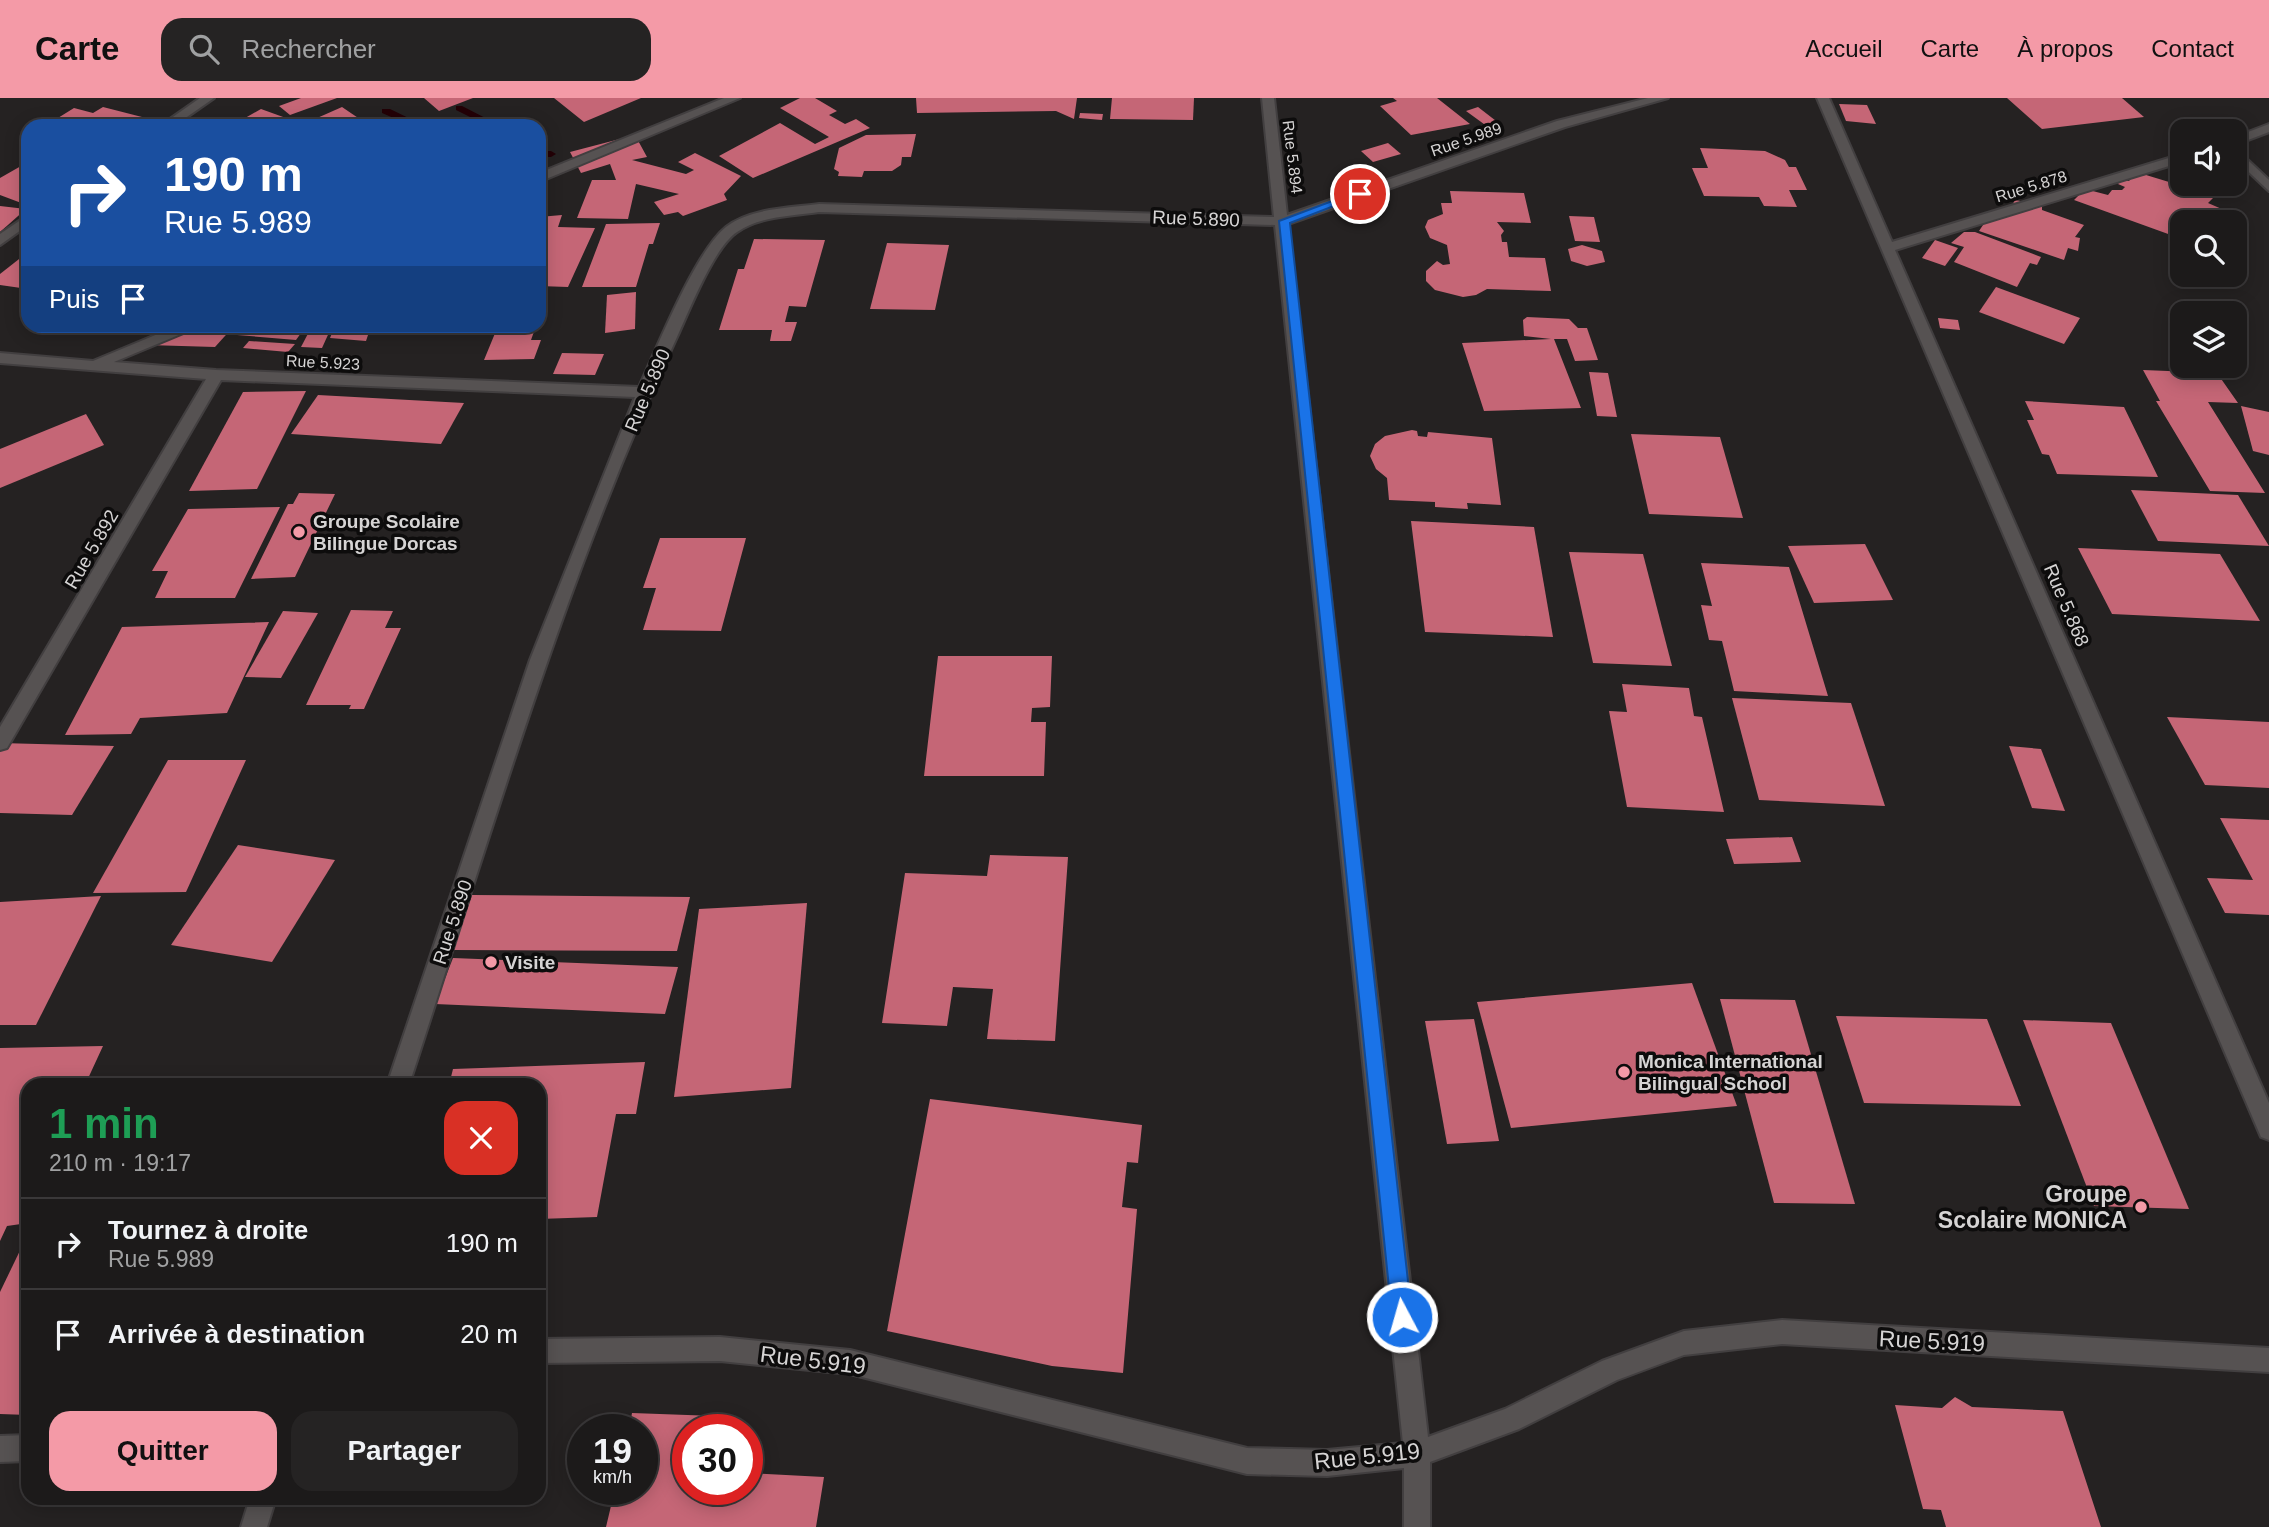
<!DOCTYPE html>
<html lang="fr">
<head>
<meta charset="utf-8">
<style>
	body { margin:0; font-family:Helvetica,sans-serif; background:#252323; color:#f1f3f6; height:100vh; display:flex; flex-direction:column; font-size:26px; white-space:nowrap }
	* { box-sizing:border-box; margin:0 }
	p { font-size:23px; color:#a0a1a2 }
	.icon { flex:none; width:38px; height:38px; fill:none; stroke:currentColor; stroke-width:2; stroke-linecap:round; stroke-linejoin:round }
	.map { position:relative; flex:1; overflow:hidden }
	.drawer { position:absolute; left:21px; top:980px; width:525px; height:427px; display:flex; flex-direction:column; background:#1c1a1a; border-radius:21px; box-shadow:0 4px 18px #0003,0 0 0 2px #3a3839 }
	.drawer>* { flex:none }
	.hud { position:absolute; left:21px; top:21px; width:525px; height:214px; border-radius:21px; box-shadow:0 4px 18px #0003,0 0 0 2px #3a3839; background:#1a4fa0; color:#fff; overflow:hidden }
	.fabs { position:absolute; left:2170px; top:21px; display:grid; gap:14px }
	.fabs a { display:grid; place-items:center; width:77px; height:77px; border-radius:14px; background:#1c1a1a; box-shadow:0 4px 18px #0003,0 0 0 2px #3a3839; font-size:35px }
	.speed { position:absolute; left:567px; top:1316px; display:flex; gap:14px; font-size:35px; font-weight:700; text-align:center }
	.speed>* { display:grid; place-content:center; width:91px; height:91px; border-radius:50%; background:#1c1a1a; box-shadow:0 4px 18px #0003,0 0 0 2px #3a3839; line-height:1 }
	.speed small { font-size:18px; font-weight:400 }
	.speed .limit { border:10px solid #d22; background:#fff; color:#111 }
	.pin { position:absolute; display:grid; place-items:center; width:60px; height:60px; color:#fff; margin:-30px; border:4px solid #fff; border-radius:50%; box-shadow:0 2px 7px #0007 }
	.me { position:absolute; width:77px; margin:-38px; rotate:354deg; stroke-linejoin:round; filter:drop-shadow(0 0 5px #0008) }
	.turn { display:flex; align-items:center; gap:24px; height:147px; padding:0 28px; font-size:32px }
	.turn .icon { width:91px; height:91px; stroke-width:2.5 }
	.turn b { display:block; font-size:49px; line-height:60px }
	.then { display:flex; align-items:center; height:66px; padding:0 28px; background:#0003; gap:14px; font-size:26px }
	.round { display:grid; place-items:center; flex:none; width:74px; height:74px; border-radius:21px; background:#252323 }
	.summary { display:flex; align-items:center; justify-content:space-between; height:119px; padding:0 28px }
	h1 { font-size:42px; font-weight:800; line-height:52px; color:#1e9e55 }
	.cta { display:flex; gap:14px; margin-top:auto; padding:14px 28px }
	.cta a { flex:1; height:80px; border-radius:21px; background:#f49aa7; color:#111; font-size:28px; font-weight:800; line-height:80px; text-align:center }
	.cta a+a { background:#252323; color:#f1f3f6 }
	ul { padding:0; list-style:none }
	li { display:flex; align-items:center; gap:21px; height:91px; padding:0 28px; border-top:2px solid #3a3839 }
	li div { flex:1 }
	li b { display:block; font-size:26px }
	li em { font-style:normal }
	header { display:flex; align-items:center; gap:42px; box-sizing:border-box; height:98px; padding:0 35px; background:#f49aa7; color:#111 }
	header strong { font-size:33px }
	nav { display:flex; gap:38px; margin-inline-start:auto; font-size:24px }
	.search { width:490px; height:63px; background:#252323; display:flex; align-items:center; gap:18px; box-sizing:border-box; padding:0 24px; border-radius:21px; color:#a0a1a2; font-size:26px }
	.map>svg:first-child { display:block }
</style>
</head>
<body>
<header>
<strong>Carte</strong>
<div class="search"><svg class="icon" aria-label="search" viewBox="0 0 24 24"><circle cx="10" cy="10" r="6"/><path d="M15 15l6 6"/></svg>Rechercher</div>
<nav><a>Accueil</a><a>Carte</a><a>À propos</a><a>Contact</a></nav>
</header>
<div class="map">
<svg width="2269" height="1429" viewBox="0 0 2269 1429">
	<rect width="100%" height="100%" fill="#252222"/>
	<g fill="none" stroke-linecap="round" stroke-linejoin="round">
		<!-- stream -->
		<g fill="#230006" fill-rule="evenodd">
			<path d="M456 8H462L501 28H488L456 12Z"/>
			<path d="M382 11H390L425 28H412L382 15Z"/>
			<path d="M539 33 544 34V38L539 39Z"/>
			<path d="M539 53H551L556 56 551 59H539Z"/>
		</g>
	</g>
	<!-- building -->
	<g fill="#c56676">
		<path d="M301 0H337L290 17 279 8Z"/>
		<path d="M424 0H473L439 13Z"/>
		<path d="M554 0H641L584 24Z"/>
		<path d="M800 0H815L837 13 829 17 845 26 856 21 870 30 753 80 719 58 780 25 815 46 829 39 780 10Z"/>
		<path d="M916 0H1077L1074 21 1056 13 917 15Z"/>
		<path d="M1112 0H1194L1193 22 1110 21Z"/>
		<path d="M1393 0H1437L1470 26 1411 37 1380 8 1397 3Z"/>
		<path d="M2007 0H2122L2144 19 2042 31Z"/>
		<path d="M1839 6 1867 7 1876 26 1846 23Z"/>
		<path d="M103 9 142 19 128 28H45L74 10 93 15Z"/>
		<path d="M342 9 370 28H299Z"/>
		<path d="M1478 9 1500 26 1488 29 1466 13Z"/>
		<path d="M261 11 297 24 290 28H231Z"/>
		<path d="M1080 15 1103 16 1102 22 1079 20Z"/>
		<path d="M916 36 911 59H902L901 67 892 73H864L862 79 838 78 839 74 834 71 839 50 866 37Z"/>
		<path d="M635 37 647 59 632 62 686 76 694 72 678 64 695 55 741 78 724 96 727 102 683 118 678 114 664 117 654 104 679 96 636 86 628 121 577 120 592 82H616L610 66 581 75 570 54Z"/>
		<path d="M1388 45 1401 56 1373 64 1361 53Z"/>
		<path d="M1700 50 1765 53 1785 62 1789 69H1796L1807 92H1789L1797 109 1764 108 1759 99 1704 98 1692 70H1708Z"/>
		<path d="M28 64V104L24 106 0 97V80Z"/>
		<path d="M2146 77 2169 84 2182 79V86H2201L2213 100 2208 105 2224 112 2213 124H2182V141L2074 102 2085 91 2108 97 2112 92H2122L2125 89 2118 86 2121 82 2129 83 2133 78Z"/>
		<path d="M1450 93 1524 95 1531 125 1497 124 1504 133 1501 137 1502 144H1507L1509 159 1545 160 1551 193 1487 191 1476 197 1463 199 1435 192 1426 183V173L1437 163 1443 167 1450 166 1447 147 1430 140 1425 129 1428 122 1443 116 1441 105H1452Z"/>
		<path d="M2015 102 2042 107V112L2084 127 2075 139 2080 140 2078 153 2068 150 2064 162 1979 133 1993 112 2006 118Z"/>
		<path d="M0 108 26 111 0 134Z"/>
		<path d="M562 117 558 129 595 130 568 189 539 188V119Z"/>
		<path d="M1569 118 1594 119 1600 144 1575 143Z"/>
		<path d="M660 125 653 146H649L636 189H582L606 126Z"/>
		<path d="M1964 134H1975L2041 159 2037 167 2030 165 2017 189 1954 164 1964 149 1951 145Z"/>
		<path d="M754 141 825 142 806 209 789 208 785 224H797L791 243H770L772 232H719L738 171H744Z"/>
		<path d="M1935 142 1958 150 1945 168 1922 160Z"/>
		<path d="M887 145 949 147 935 212 870 211Z"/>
		<path d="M1582 147 1602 153 1605 164 1587 168 1571 163 1568 151Z"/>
		<path d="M28 154V191L0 187V176Z"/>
		<path d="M1996 189 2080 220 2064 246 1979 214Z"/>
		<path d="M636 194 635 231 605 235 607 197Z"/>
		<path d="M1527 219 1569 221 1578 230H1587L1598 262 1575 263 1567 241H1554L1581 310 1484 313 1462 245 1551 241 1524 238 1523 222Z"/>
		<path d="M1938 220 1958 222 1960 232 1940 230Z"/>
		<path d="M184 228H234L215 249 148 247 152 241Z"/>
		<path d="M246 228H306L296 242 237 237Z"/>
		<path d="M312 228H332L322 250 301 249Z"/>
		<path d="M335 228H437L433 235 369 234 366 243 330 240Z"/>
		<path d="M498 228H536L531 242H541L534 261 484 262Z"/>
		<path d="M249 243 295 246 288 254 243 250Z"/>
		<path d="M562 255 604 256 595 277 553 276Z"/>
		<path d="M2143 272 2217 275 2238 305 2208 304 2265 395 2210 393 2156 303H2160Z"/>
		<path d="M1589 274 1608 275 1617 319 1597 318Z"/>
		<path d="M306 293 257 391 189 393 243 294Z"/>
		<path d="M318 297 464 305 441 346 291 336Z"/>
		<path d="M2025 303 2124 309 2158 379 2057 376 2049 357 2042 356 2027 322H2034Z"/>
		<path d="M2241 308 2269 314V357L2253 353Z"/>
		<path d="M86 316 104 347 0 390V351Z"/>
		<path d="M1412 332 1417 333 1418 338 1427 339 1428 334 1492 340 1501 407 1467 405 1468 411 1435 409V404L1389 402 1387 380 1376 371 1370 358 1375 346 1385 338Z"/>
		<path d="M1631 336 1720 339 1743 420 1649 416Z"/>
		<path d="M2131 392 2238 397 2269 448 2158 443Z"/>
		<path d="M299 395 335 396 295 479 251 481 288 406H293Z"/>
		<path d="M280 409 235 500H155L168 473H152L188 411Z"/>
		<path d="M1411 423 1534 429 1553 539 1425 534Z"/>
		<path d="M660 440H746L721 533 643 532 656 490H643Z"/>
		<path d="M1865 446 1893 502 1814 505 1788 448Z"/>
		<path d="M2078 450 2220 456 2260 523 2112 516Z"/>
		<path d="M1569 454 1643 456 1672 568 1593 565Z"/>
		<path d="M1701 465 1789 469 1828 598 1734 593 1722 543 1709 542 1701 507 1712 508Z"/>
		<path d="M351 512 393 513 385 530H401L364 611H349L351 607H306Z"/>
		<path d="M283 513 318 515 281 580 245 579Z"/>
		<path d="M269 524 227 615 140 620 131 636 65 637 122 529Z"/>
		<path d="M938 558H1052L1050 609 1032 610 1031 624H1046L1044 678H924Z"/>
		<path d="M1622 586 1689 590 1694 618 1702 619 1724 714 1627 709 1609 613 1627 614Z"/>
		<path d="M1732 600 1851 605 1885 708 1759 702Z"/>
		<path d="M2167 619 2269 624V690L2205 687Z"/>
		<path d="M0 645 114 648 72 717 0 715Z"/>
		<path d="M2009 648 2041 651 2065 713 2032 710Z"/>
		<path d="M168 662H246L186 794 93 795Z"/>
		<path d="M2220 720 2269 722V817L2225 815 2207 780 2253 782Z"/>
		<path d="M1792 739 1801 764 1734 766 1726 741Z"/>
		<path d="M238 747 335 762 272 864 171 847Z"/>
		<path d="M990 757 1068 759 1055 943 987 941 993 891 953 889 947 928 882 925 905 775 987 778Z"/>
		<path d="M472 797 690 799 677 853 453 852Z"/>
		<path d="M101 798 36 927H0V804Z"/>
		<path d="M807 805 791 990 674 999 699 811Z"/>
		<path d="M453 860 678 869 665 916 435 906Z"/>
		<path d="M1692 885 1737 1008 1511 1030 1477 904Z"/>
		<path d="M1720 901 1795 902 1855 1106 1774 1105Z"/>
		<path d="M1836 918 1987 921 2021 1008 1864 1005Z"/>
		<path d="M1474 921 1499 1043 1447 1046 1425 923Z"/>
		<path d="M2023 922 2111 925 2189 1111 2094 1108Z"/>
		<path d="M103 948 85 987H28V1125L7 1128 0 1143V950Z"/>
		<path d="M645 964 636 1016H616L597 1119 539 1121V987H449L453 971Z"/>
		<path d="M930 1001 1142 1027 1138 1065 1127 1064 1122 1109 1137 1111 1123 1275 1052 1268 887 1233Z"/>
		<path d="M28 1136V1317L0 1316V1194Z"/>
		<path d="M1955 1299 1972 1309 2063 1313 2101 1429H1946L1941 1412 1923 1411 1895 1307 1942 1310Z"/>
		<path d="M632 1315 715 1318 712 1332H688V1391H747V1375L824 1379 816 1429H606L615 1391H642V1332H629Z"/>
	</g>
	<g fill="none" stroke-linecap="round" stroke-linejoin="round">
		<defs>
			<g id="minor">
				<path d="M200 0H214L174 28H160Z"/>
				<path d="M724 0H740L539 84V75Z"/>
				<path d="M1262 0H1274L1287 117 1557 23 1648 0H1668L1565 29 1288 126 1428 1339 1505 1311 1602 1263 1684 1233 1782 1222 2269 1250V1274L1782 1246 1684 1257 1617 1282 1519 1331 1430 1364V1429H1404V1370L1327 1378 1247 1376 850 1276 720 1263 539 1265V1241L720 1239 850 1252 1247 1350 1327 1352 1403 1345 1275 127 819 114C793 118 760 118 737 134 714 149 689 213 677 239 565 479 491 736 409 987H387L530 562 635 299 221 282 7 650 0 652V629L206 281 0 265V255L93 263 177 228H195L193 231 114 264 216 272 639 289C657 250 695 154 726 129 750 110 790 110 819 106L1274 119Z"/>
				<path d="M1817 0H1829L1892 144 2182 56V64L1895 152 2269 1005V1042L2261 1039Z"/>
				<path d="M2269 26V34L2235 47V39Z"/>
				<path d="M2235 50 2269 82V93L2235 61Z"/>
				<path d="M28 117V127L0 147V136Z"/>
				<path d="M28 1337V1363L0 1364V1338Z"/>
				<path d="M250 1400H276L267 1429H241Z"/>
			</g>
		</defs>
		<!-- minor casing -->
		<use href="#minor" stroke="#423f40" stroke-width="4"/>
		<!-- minor -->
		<use href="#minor" fill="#565252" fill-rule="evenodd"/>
	</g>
	<!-- route -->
	<path fill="#1a73e8" stroke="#114b97" stroke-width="2" d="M1356 94 1365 96 1290 125 1412 1219 1409 1226 1402 1229 1395 1226 1392 1219 1279 123Z"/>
	<!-- markers -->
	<g fill="#f49aa7" stroke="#0d0c0c" stroke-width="2.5">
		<circle cx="299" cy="434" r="7"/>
		<circle cx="491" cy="864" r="7"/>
		<circle cx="1624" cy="974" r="7"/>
		<circle cx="2141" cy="1109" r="7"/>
	</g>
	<g text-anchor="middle" stroke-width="7" stroke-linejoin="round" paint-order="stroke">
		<!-- far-street labels -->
		<g font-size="16" fill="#d6d4d4" stroke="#0d0c0c">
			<text transform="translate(1466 41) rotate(-19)" y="6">Rue 5.989</text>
			<text transform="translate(1293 59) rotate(83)" y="6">Rue 5.894</text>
			<text transform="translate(2031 88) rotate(-17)" y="6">Rue 5.878</text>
			<text transform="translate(323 264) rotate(3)" y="6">Rue 5.923</text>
		</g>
		<!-- street labels -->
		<g font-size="19" fill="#d6d4d4" stroke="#0d0c0c">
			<text transform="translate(1196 120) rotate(2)" y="7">Rue 5.890</text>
			<text transform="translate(647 292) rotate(-67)" y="7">Rue 5.890</text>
			<text transform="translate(91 451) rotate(-60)" y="7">Rue 5.892</text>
			<text transform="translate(2067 507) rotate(67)" y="7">Rue 5.868</text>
			<text transform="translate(452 824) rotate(-72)" y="7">Rue 5.890</text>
		</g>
		<!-- poi labels -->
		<g font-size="19" font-weight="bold" fill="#d6d4d4" stroke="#0d0c0c" text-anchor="start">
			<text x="313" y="430">Groupe Scolaire<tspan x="313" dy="22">Bilingue Dorcas</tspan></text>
			<text x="505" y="871">Visite</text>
			<text x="1638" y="970">Monica International<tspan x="1638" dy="22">Bilingual School</tspan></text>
		</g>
		<!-- near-poi labels -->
		<g font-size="23" font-weight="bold" fill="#d6d4d4" stroke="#0d0c0c" text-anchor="end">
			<text x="2127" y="1104">Groupe<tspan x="2127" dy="26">Scolaire MONICA</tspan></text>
		</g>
		<!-- near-street labels -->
		<g font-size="23" fill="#d6d4d4" stroke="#0d0c0c">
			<text transform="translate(1932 1243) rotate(3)" y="8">Rue 5.919</text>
			<text transform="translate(813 1262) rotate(7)" y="8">Rue 5.919</text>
			<text transform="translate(1367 1358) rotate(-6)" y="8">Rue 5.919</text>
		</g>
	</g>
</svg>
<div class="fabs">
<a><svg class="icon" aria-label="sound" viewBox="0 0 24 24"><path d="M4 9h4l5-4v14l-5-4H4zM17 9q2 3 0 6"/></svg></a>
<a><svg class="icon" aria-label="search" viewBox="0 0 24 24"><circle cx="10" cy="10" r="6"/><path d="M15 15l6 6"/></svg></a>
<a><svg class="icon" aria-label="layers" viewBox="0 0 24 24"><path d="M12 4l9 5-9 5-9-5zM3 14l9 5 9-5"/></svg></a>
</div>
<div class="speed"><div>19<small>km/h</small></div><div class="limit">30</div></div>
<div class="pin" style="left:1360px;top:96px;background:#d93025"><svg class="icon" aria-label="arrive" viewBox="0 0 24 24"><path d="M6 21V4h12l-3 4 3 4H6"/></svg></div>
<svg class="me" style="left:1402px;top:1219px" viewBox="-20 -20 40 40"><circle r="17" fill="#1a73e8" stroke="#fff" stroke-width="3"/><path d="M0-11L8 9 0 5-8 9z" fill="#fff"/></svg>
<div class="hud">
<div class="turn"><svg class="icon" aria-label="right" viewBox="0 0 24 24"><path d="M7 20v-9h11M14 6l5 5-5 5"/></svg><div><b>190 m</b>Rue 5.989</div></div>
<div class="then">Puis<svg class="icon" aria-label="arrive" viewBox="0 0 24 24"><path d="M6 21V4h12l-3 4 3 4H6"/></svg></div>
</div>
<section class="drawer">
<div class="summary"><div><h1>1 min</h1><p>210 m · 19:17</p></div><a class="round" style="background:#d93025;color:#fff"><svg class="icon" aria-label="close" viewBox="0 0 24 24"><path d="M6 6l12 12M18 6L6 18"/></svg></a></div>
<ul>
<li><svg class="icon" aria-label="right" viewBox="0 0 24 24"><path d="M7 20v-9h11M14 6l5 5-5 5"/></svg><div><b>Tournez à droite</b><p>Rue 5.989</p></div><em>190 m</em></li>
<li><svg class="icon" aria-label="arrive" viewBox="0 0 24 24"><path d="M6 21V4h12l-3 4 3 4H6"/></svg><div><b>Arrivée à destination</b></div><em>20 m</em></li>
</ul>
<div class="cta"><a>Quitter</a><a>Partager</a></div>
</section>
</div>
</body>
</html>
